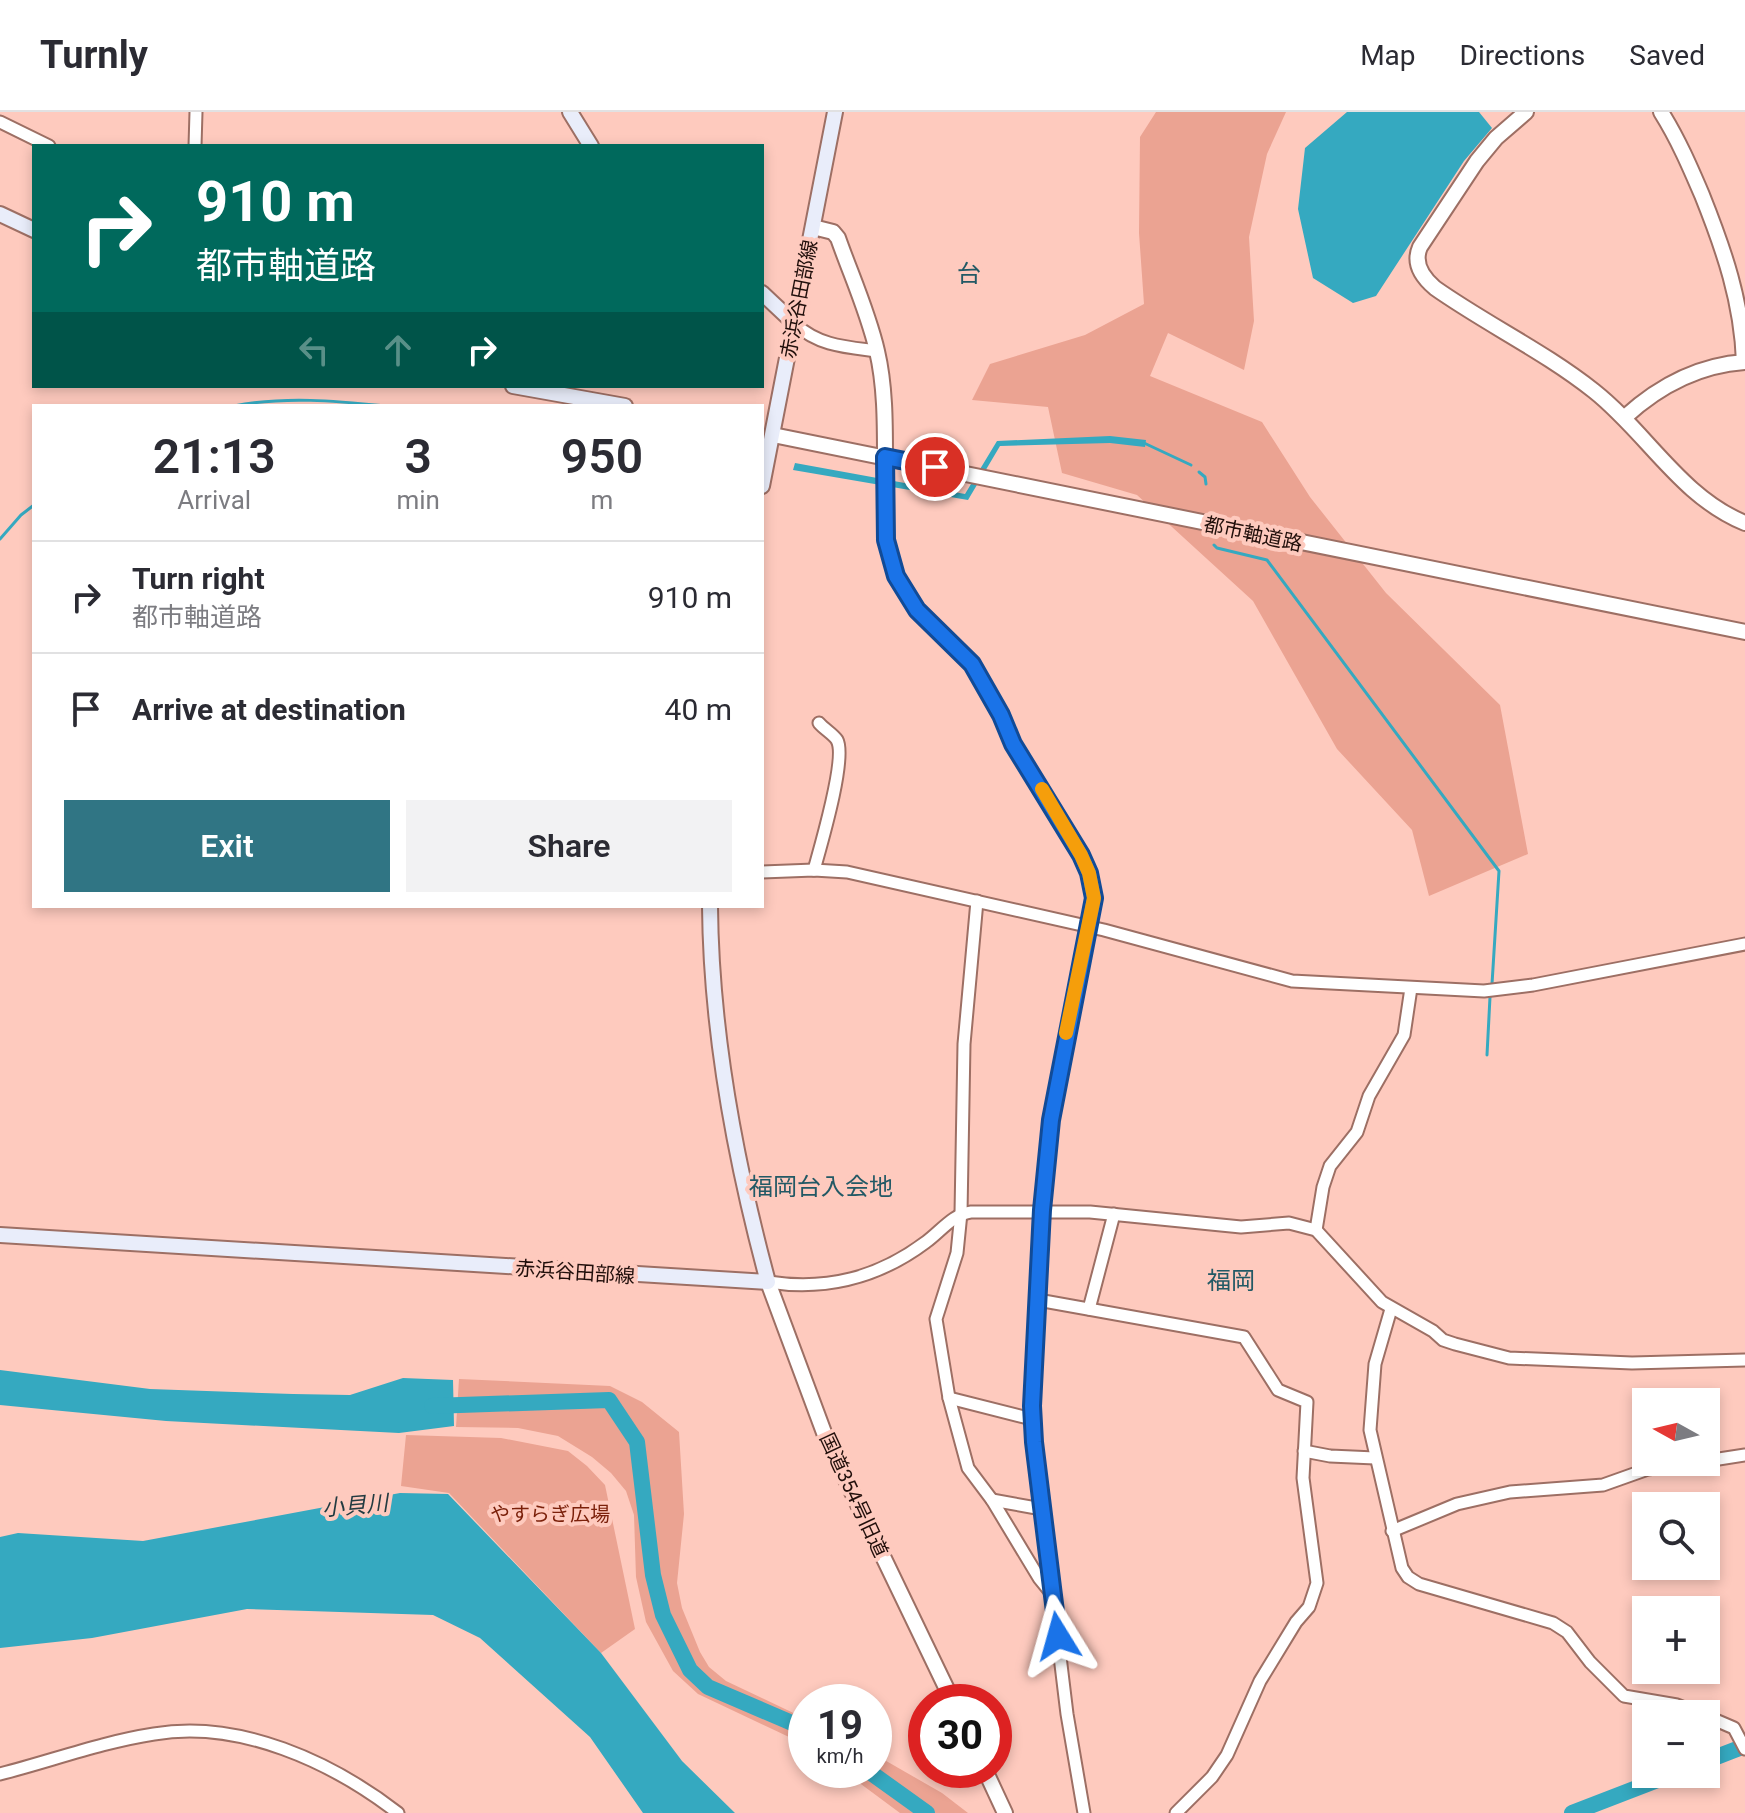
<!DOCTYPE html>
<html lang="en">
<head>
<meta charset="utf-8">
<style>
	body { margin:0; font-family:Roboto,"Noto Sans JP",sans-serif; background:#f2f2f3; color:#2b2b33; height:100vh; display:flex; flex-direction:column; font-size:30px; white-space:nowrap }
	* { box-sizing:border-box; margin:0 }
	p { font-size:26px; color:#7c7c81 }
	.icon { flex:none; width:44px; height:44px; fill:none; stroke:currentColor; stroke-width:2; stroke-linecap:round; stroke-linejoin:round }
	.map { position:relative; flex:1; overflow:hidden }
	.side { position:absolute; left:32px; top:292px; width:732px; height:504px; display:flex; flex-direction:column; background:#fff; border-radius:0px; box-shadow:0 4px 12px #0003 }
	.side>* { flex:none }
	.guide { position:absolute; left:32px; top:32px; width:732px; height:244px; border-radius:0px; box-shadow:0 4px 12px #0003; background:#00695c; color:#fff; overflow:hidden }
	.needle { width:52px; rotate:278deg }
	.fabs { position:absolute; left:1632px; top:1276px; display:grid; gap:16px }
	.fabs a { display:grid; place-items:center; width:88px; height:88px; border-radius:0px; background:#fff; box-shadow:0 4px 12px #0003; font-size:40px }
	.speed { position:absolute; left:788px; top:1572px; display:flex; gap:16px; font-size:40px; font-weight:700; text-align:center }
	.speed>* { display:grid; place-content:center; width:104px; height:104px; border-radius:50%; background:#fff; box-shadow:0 4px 12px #0003; line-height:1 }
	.speed small { font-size:20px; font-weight:400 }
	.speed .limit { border:12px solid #d22; background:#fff; color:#111 }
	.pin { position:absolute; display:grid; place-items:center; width:68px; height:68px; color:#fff; margin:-34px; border:4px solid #fff; border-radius:50%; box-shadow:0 2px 8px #0007 }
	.me { position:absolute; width:88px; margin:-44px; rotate:352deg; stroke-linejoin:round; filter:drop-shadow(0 0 6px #0008) }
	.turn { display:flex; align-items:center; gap:28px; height:168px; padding:0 32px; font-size:36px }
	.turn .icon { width:104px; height:104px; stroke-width:2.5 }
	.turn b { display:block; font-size:56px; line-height:68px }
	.lanes { display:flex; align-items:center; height:76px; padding:0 32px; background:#0003; justify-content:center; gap:40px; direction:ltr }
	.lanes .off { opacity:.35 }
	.eta { display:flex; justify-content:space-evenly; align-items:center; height:136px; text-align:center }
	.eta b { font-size:48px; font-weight:600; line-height:56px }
	.cta { display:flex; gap:16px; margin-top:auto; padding:16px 32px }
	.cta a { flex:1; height:92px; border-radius:0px; background:#307584; color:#fff; font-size:32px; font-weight:600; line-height:92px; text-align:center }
	.cta a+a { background:#f2f2f3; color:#2b2b33 }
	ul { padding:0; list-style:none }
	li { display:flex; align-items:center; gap:24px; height:112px; padding:0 32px; border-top:2px solid #e1e1e2 }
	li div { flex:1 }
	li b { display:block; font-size:30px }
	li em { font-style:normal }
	header { display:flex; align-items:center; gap:48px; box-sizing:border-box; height:112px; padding:0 40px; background:#fff; border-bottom:2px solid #e1e1e2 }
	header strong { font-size:38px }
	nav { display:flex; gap:44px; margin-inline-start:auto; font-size:28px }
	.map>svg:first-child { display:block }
</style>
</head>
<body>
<header>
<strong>Turnly</strong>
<nav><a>Map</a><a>Directions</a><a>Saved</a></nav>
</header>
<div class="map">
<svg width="1745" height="1701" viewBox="0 0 1745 1701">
	<rect width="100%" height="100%" fill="#fecabe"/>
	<!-- green -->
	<g fill="#eba392">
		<path d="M1156 0H1286L1267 42 1249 125 1254 209 1244 258 1168 221 1150 264 1262 310 1310 385 1386 481 1500 593 1528 742 1429 784 1412 718 1337 637 1253 489 1137 383 1062 361 1048 295 972 288 990 252 1085 223 1144 192 1139 121 1140 25Z"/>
		<path d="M459 1267 610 1274 642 1290 679 1320 684 1402 677 1471 682 1496 700 1540 709 1555 726 1569 806 1607V1633L698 1582 673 1559 646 1510 636 1465 634 1403 626 1379 611 1361 592 1345 558 1324 518 1316 456 1315Z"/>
		<path d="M406 1323 501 1326 568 1339 587 1354 605 1373 635 1517 601 1541 449 1381 401 1374Z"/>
		<path d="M874 1642 942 1681 968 1701H900L842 1658H874Z"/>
	</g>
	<!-- water -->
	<g fill="#35a9c0">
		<path d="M1347 0H1479L1492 16 1464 49 1376 184 1353 191 1313 166 1298 97 1305 36Z"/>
		<path d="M1110 324 1146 328 1145 335 1110 331 1000 334 968 388 793 358 795 351 965 382 997 329Z"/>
		<path d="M0 1258 150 1277 293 1282 350 1283 403 1266 453 1268 454 1314 399 1321 166 1309 0 1293Z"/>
		<path d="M400 1381 448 1382 601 1541 682 1649 735 1701H643L590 1625 480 1526 433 1503 247 1497 92 1526 0 1536V1425L18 1421 143 1429Z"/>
	</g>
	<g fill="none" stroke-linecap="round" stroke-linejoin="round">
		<!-- stream -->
		<g stroke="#35a9c0" stroke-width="3">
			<path d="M234 294C285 284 336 289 387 294"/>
			<path d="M1144 331 1191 353"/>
			<path d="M1199 360 1205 365 1206 372"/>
			<path d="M0 427 21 403 34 393"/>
			<path d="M1214 433 1217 436 1267 448 1499 759 1492 872"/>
			<path d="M1487 943 1490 885"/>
		</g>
		<!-- river -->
		<g stroke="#35a9c0" stroke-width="16">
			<path d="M432 1294 609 1288 637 1330 653 1463 663 1503 690 1558 708 1575 806 1617"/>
			<path d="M1706 1649 1745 1634"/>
			<path d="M867 1658 927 1701"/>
			<path d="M1572 1701 1673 1662"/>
		</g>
		<defs>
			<g id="minor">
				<path d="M0 10 49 34"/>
				<path d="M195 34 196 0"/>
				<path d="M795 212C819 234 846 235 877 239"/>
				<path d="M885 345 886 428 896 464 917 498 972 552 996 594 1013 632 1081 743 1092 774 1094 786 1056 973 1046 1052 1032 1294 1034 1330 1067 1602 1084 1701"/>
				<path d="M814 758C820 736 847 646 837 628 833 622 824 617 819 611"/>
				<path d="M762 760 814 758 847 760 1104 818 1292 869 1484 879 1533 873 1745 832"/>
				<path d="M977 789 964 932 961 1101 957 1141 936 1207 949 1286 968 1356 992 1388 1039 1466 1052 1482"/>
				<path d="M1316 1118 1323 1075 1330 1054 1357 1020 1369 984 1404 923 1411 876"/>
				<path d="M768 1170C827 1179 878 1166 926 1130 940 1120 953 1102 971 1100H1090L1241 1115 1289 1111 1316 1118 1382 1190 1433 1219 1443 1228 1455 1232 1509 1246 1632 1251 1745 1248"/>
				<path d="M1038 1188 1244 1225 1278 1278 1307 1290 1303 1366 1317 1471 1309 1495 1296 1510 1260 1569 1227 1643 1212 1665 1176 1701"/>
				<path d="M1089 1197 1114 1102"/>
				<path d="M1391 1197 1375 1252 1370 1318 1402 1456 1408 1465 1419 1472 1553 1511 1567 1520 1590 1550 1624 1584 1677 1593 1700 1602"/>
				<path d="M949 1286 1032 1307"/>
				<path d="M1304 1339 1330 1344 1375 1346"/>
				<path d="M1706 1349 1745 1343"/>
				<path d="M992 1388 1042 1397"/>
				<path d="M1392 1419 1457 1392 1510 1380 1603 1373 1648 1357 1696 1350"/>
				<path d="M1706 1604 1734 1616 1745 1637"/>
				<path d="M0 1662C51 1649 102 1630 154 1622 239 1607 332 1650 398 1701"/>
			</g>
			<g id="tertiary">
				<path d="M1526 0 1496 26 1477 49 1420 135C1413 151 1422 165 1435 176 1486 212 1545 240 1594 279 1647 321 1681 385 1745 411"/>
				<path d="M1661 0C1678 27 1690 55 1702 83 1724 138 1742 190 1744 250"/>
				<path d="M813 115 833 120 838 126C851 163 868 200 877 239 885 273 885 310 885 345"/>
				<path d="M1625 305C1659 274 1699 253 1745 250"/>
				<path d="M773 323 1745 520"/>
				<path d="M768 1170 826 1326 953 1590"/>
				<path d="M985 1658 1005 1701"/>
			</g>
			<g id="secondary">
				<path d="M570 0 591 34"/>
				<path d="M0 102 34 118"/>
				<path d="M762 181 795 212"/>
				<path d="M513 274 625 294"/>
				<path d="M762 374 835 0"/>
				<path d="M0 1123 768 1170C735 1048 711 922 710 794"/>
			</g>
		</defs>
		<!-- minor casing -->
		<use href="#minor" stroke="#9d6f64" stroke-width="15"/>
		<!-- tertiary casing -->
		<use href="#tertiary" stroke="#9d6f64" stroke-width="18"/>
		<!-- secondary casing -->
		<use href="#secondary" stroke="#9d6f64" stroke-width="18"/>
		<!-- minor -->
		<use href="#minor" stroke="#fff" stroke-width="11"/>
		<!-- tertiary -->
		<use href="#tertiary" stroke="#fff" stroke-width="14"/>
		<!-- secondary -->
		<use href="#secondary" stroke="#e9edfa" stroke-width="14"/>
	</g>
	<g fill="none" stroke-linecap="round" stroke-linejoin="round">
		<defs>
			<path id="route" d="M935 355 885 345 886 428 896 464 917 498 972 552 1001 603 1013 632 1081 743 1089 761 1094 786 1051 1008 1042 1098 1032 1294 1034 1330 1058 1524"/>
		</defs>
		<!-- route casing -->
		<use href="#route" stroke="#114b97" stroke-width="20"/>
		<!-- route -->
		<use href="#route" stroke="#1a73e8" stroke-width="14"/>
		<!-- slow -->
		<path stroke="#f59e0b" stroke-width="14" d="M1042 677 1081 743 1089 761 1094 786 1066 921"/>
	</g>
	<g text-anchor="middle" stroke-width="8" stroke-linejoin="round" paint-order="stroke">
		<!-- street labels -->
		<g font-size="20" fill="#210f0b" stroke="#fecabe">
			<text transform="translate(799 187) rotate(-79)" y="7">赤浜谷田部線</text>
			<text transform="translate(1253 422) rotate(12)" y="7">都市軸道路</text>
			<text transform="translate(575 1160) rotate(4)" y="7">赤浜谷田部線</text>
			<text transform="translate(854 1383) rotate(65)" y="7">国道354号旧道</text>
		</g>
		<!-- park labels -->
		<g font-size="20" fill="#7b200a" stroke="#fecabe">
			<text x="550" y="1409">やすらぎ広場</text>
		</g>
		<!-- water labels -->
		<g font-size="22" font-style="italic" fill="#233b41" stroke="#fecabe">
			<text transform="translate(355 1393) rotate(-5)" y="8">小貝川</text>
		</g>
		<!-- quarter labels -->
		<g font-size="24" fill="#225965" stroke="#fecabe">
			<text x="969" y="170">台</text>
			<text x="821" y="1083">福岡台入会地</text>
			<text x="1231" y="1177">福岡</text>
		</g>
	</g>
</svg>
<div class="fabs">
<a><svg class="needle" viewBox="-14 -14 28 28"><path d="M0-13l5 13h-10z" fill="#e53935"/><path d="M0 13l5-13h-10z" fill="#7c7c81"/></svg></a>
<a><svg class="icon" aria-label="search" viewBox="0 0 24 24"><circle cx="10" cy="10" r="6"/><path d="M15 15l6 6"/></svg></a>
<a>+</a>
<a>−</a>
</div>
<div class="speed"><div>19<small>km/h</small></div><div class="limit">30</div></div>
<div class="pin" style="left:935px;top:355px;background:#d93025"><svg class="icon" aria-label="arrive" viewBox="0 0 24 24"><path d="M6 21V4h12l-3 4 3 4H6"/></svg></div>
<svg class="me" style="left:1058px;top:1524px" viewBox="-20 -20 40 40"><path d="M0-17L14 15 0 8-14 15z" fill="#1a73e8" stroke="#fff" stroke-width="4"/></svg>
<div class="guide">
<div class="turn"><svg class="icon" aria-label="right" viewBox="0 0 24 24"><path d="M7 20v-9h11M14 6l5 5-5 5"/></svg><div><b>910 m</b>都市軸道路</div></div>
<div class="lanes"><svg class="icon off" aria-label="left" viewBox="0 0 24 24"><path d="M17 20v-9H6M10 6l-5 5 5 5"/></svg><svg class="icon off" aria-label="ahead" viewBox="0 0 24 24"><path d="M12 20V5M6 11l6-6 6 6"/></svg><svg class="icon" aria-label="right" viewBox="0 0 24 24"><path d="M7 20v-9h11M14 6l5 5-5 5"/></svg></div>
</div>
<section class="side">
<div class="eta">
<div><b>21:13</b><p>Arrival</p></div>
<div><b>3</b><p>min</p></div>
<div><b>950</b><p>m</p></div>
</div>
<ul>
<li><svg class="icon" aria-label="right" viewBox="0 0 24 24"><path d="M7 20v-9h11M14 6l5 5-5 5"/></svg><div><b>Turn right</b><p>都市軸道路</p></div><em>910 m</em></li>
<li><svg class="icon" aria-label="arrive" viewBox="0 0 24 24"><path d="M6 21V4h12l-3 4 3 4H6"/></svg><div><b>Arrive at destination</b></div><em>40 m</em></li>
</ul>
<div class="cta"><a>Exit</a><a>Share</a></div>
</section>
</div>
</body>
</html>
